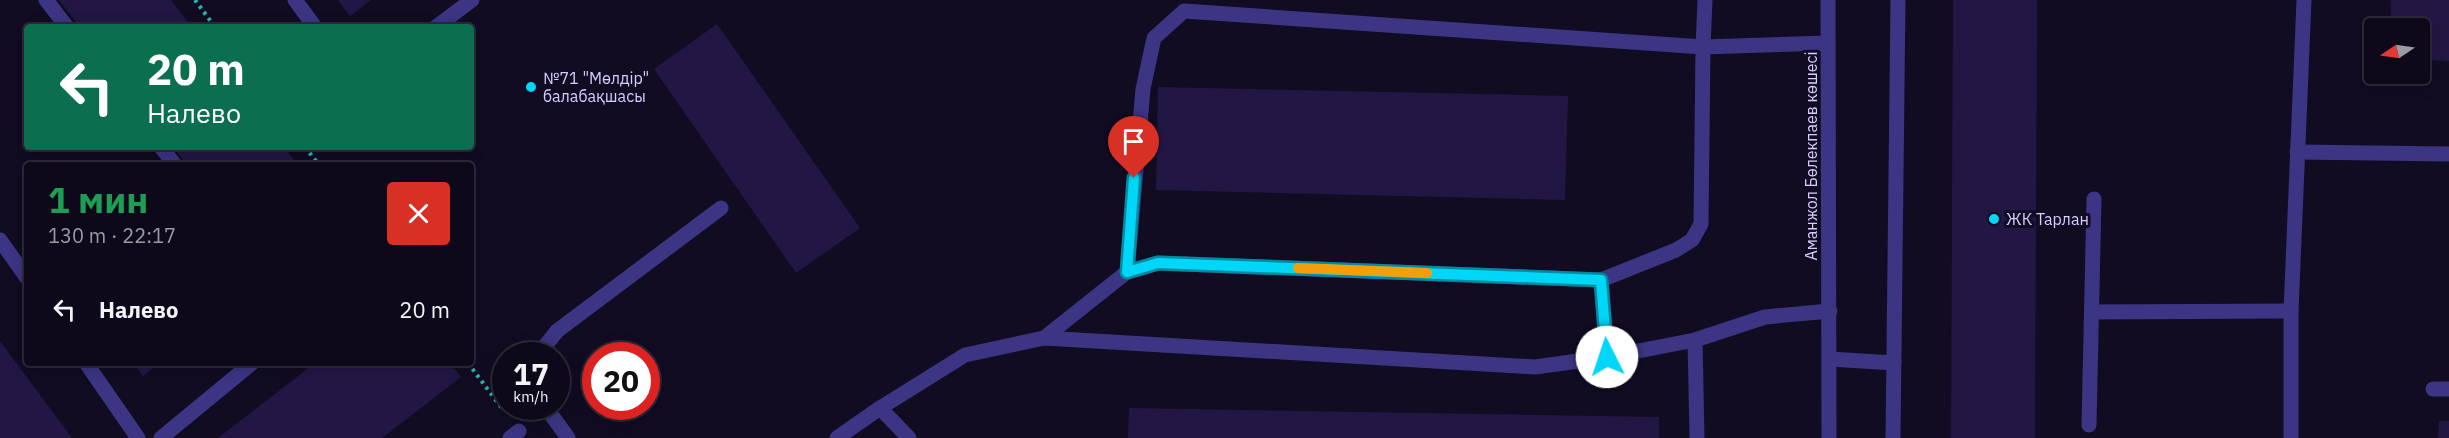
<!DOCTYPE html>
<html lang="ru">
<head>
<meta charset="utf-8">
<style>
	body { margin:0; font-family:"IBM Plex Sans",sans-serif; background:#1b1727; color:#f1f3f6; height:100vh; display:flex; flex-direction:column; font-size:22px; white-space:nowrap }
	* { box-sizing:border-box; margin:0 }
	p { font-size:20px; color:#9a9aa2 }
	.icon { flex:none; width:33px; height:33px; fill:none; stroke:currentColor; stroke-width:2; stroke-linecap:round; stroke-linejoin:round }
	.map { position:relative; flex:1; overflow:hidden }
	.side { position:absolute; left:24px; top:162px; width:450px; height:204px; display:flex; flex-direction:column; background:#0d091a; border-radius:6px; box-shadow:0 3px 15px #0003,0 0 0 2px #2d2a39 }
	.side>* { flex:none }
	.hud { position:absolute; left:24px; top:24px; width:450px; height:126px; border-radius:6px; box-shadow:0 3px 15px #0003,0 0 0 2px #2d2a39; background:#0b6e4f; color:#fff; overflow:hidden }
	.needle { width:39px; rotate:257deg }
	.tools { position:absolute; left:2364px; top:18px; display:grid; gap:12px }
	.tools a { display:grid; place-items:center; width:66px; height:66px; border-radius:6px; background:#0d091a; box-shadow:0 3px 15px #0003,0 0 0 2px #2d2a39; font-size:30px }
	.speed { position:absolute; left:492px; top:342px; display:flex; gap:12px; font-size:30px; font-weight:700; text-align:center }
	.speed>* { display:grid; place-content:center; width:78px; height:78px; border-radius:50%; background:#0d091a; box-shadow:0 3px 15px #0003,0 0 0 2px #2d2a39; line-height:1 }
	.speed small { font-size:15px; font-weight:400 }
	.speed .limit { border:9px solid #d22; background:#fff; color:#111 }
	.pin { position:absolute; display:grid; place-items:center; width:51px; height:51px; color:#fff; margin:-62px -26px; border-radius:50% 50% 50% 0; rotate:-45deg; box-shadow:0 0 6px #0007 }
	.pin .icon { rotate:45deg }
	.me { position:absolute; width:66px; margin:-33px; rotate:356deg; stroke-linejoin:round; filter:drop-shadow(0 0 4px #0008) }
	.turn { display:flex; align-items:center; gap:21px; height:126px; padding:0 24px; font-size:27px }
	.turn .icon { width:78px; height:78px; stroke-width:2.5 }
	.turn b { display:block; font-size:42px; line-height:51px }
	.round { display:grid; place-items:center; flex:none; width:63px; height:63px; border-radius:6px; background:#1b1727 }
	.head { display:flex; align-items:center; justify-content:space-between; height:102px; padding:0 24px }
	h1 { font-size:36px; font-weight:700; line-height:45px; color:#1e9e55 }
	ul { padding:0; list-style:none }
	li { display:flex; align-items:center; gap:18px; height:90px; padding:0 24px }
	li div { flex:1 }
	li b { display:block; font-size:22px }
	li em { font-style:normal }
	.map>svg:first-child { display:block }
</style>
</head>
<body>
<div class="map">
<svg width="2449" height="438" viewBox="0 0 2449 438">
	<rect width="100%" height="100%" fill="#110c22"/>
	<!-- building -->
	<g fill="#221744">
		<path d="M59 0H171L192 27H80Z"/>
		<path d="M338 0H371L350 16Z"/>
		<path d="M1953 0H2037L2035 438H1951Z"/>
		<path d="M2391 0H2449V61L2420 60V28H2391Z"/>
		<path d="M717 24 860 228 796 273 654 69Z"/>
		<path d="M1158 87 1568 96 1565 200 1156 190Z"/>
		<path d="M173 147H284L298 165H187Z"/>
		<path d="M0 341 72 438H0Z"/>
		<path d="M133 363H160L143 376Z"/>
		<path d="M315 363H450L461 377 382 438H218Z"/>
		<path d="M1129 408 1659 417V438H1128Z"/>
		<path d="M2439 421H2449V438H2438Z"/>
	</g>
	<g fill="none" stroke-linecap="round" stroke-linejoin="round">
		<!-- path -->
		<g stroke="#28b8b5" stroke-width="4" stroke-dasharray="3 4.5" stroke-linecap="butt">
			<path d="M195 0 215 27"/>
			<path d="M305 147 319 165"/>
			<path d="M468 363 504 411"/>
		</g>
		<!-- service -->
		<g stroke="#3b3583" stroke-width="15">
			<path d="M46 0 67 27"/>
			<path d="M295 0 315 27"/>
			<path d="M1705 0 1703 47 1828 43"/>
			<path d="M1828 0 1829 438"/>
			<path d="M436 27 472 0"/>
			<path d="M161 147 175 165"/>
			<path d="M2297 152 2449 154"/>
			<path d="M0 240 27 278"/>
			<path d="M1127 272 1143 89 1154 38 1184 11 1703 47 1701 224 1692 240 1676 250 1601 280"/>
			<path d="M2092 312 2291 311"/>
			<path d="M1044 338 1127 272 1158 263 1601 280 1607 357"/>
			<path d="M537 356 557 331 721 208"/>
			<path d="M1830 359 1894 363"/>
			<path d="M86 363 138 438"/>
			<path d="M2433 389H2449"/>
			<path d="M545 406 568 438"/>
			<path d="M880 408 909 438"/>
			<path d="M2089 425 2094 199"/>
			<path d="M161 438 252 363"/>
			<path d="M510 438 519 431"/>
			<path d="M837 438 880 408 965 355 1044 338 1535 367 1607 357 1695 340"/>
			<path d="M1697 438 1695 340 1765 317 1830 311"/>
			<path d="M1893 438 1898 0"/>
			<path d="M2291 438V311L2304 0"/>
		</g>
	</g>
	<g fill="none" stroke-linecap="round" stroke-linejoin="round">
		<defs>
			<path id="route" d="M1134 178 1127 272 1158 263 1601 280 1607 357"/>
		</defs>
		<!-- route casing -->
		<use href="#route" stroke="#008ba1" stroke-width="15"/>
		<!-- route -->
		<use href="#route" stroke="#00d6f8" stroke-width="10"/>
		<!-- slow -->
		<path stroke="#f59e0b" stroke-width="10" d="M1298 268 1427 273"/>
	</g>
	<!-- markers -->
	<g fill="#00d6f8" stroke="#110c22" stroke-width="2">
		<circle cx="531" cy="87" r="6"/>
		<circle cx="1994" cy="219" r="6"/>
	</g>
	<g text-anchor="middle" stroke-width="6" stroke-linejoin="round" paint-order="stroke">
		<!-- poi labels -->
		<g font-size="16" fill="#d5cdff" stroke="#110c22" text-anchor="start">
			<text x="543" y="84">№71 "Мөлдір"<tspan x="543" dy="18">балабақшасы</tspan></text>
			<text x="2006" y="225">ЖК Тарлан</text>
		</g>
		<!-- street labels -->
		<g font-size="16" fill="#d5cdff" stroke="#110c22">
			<text transform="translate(1811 156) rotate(-90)" y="6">Аманжол Бөлекпаев көшесі</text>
		</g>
	</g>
</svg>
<div class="tools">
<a><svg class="needle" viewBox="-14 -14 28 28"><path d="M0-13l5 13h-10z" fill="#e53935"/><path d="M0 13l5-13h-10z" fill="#9a9aa2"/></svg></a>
</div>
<div class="speed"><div>17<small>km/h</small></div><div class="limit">20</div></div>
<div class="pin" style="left:1134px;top:178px;background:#d93025"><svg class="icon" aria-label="arrive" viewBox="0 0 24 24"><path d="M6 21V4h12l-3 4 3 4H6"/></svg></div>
<svg class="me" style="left:1607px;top:357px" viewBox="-20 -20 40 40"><circle r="19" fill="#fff"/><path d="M0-13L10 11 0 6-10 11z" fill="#00d6f8"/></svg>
<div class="hud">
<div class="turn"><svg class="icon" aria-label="left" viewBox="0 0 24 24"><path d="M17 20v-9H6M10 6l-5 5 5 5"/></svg><div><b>20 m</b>Налево</div></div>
</div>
<section class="side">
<div class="head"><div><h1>1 мин</h1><p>130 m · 22:17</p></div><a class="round" style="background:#d93025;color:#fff"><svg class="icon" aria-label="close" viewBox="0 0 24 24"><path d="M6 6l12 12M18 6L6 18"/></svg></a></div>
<ul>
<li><svg class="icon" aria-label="left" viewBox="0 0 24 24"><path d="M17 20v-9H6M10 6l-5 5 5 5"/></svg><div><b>Налево</b></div><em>20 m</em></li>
</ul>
</section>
</div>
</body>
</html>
